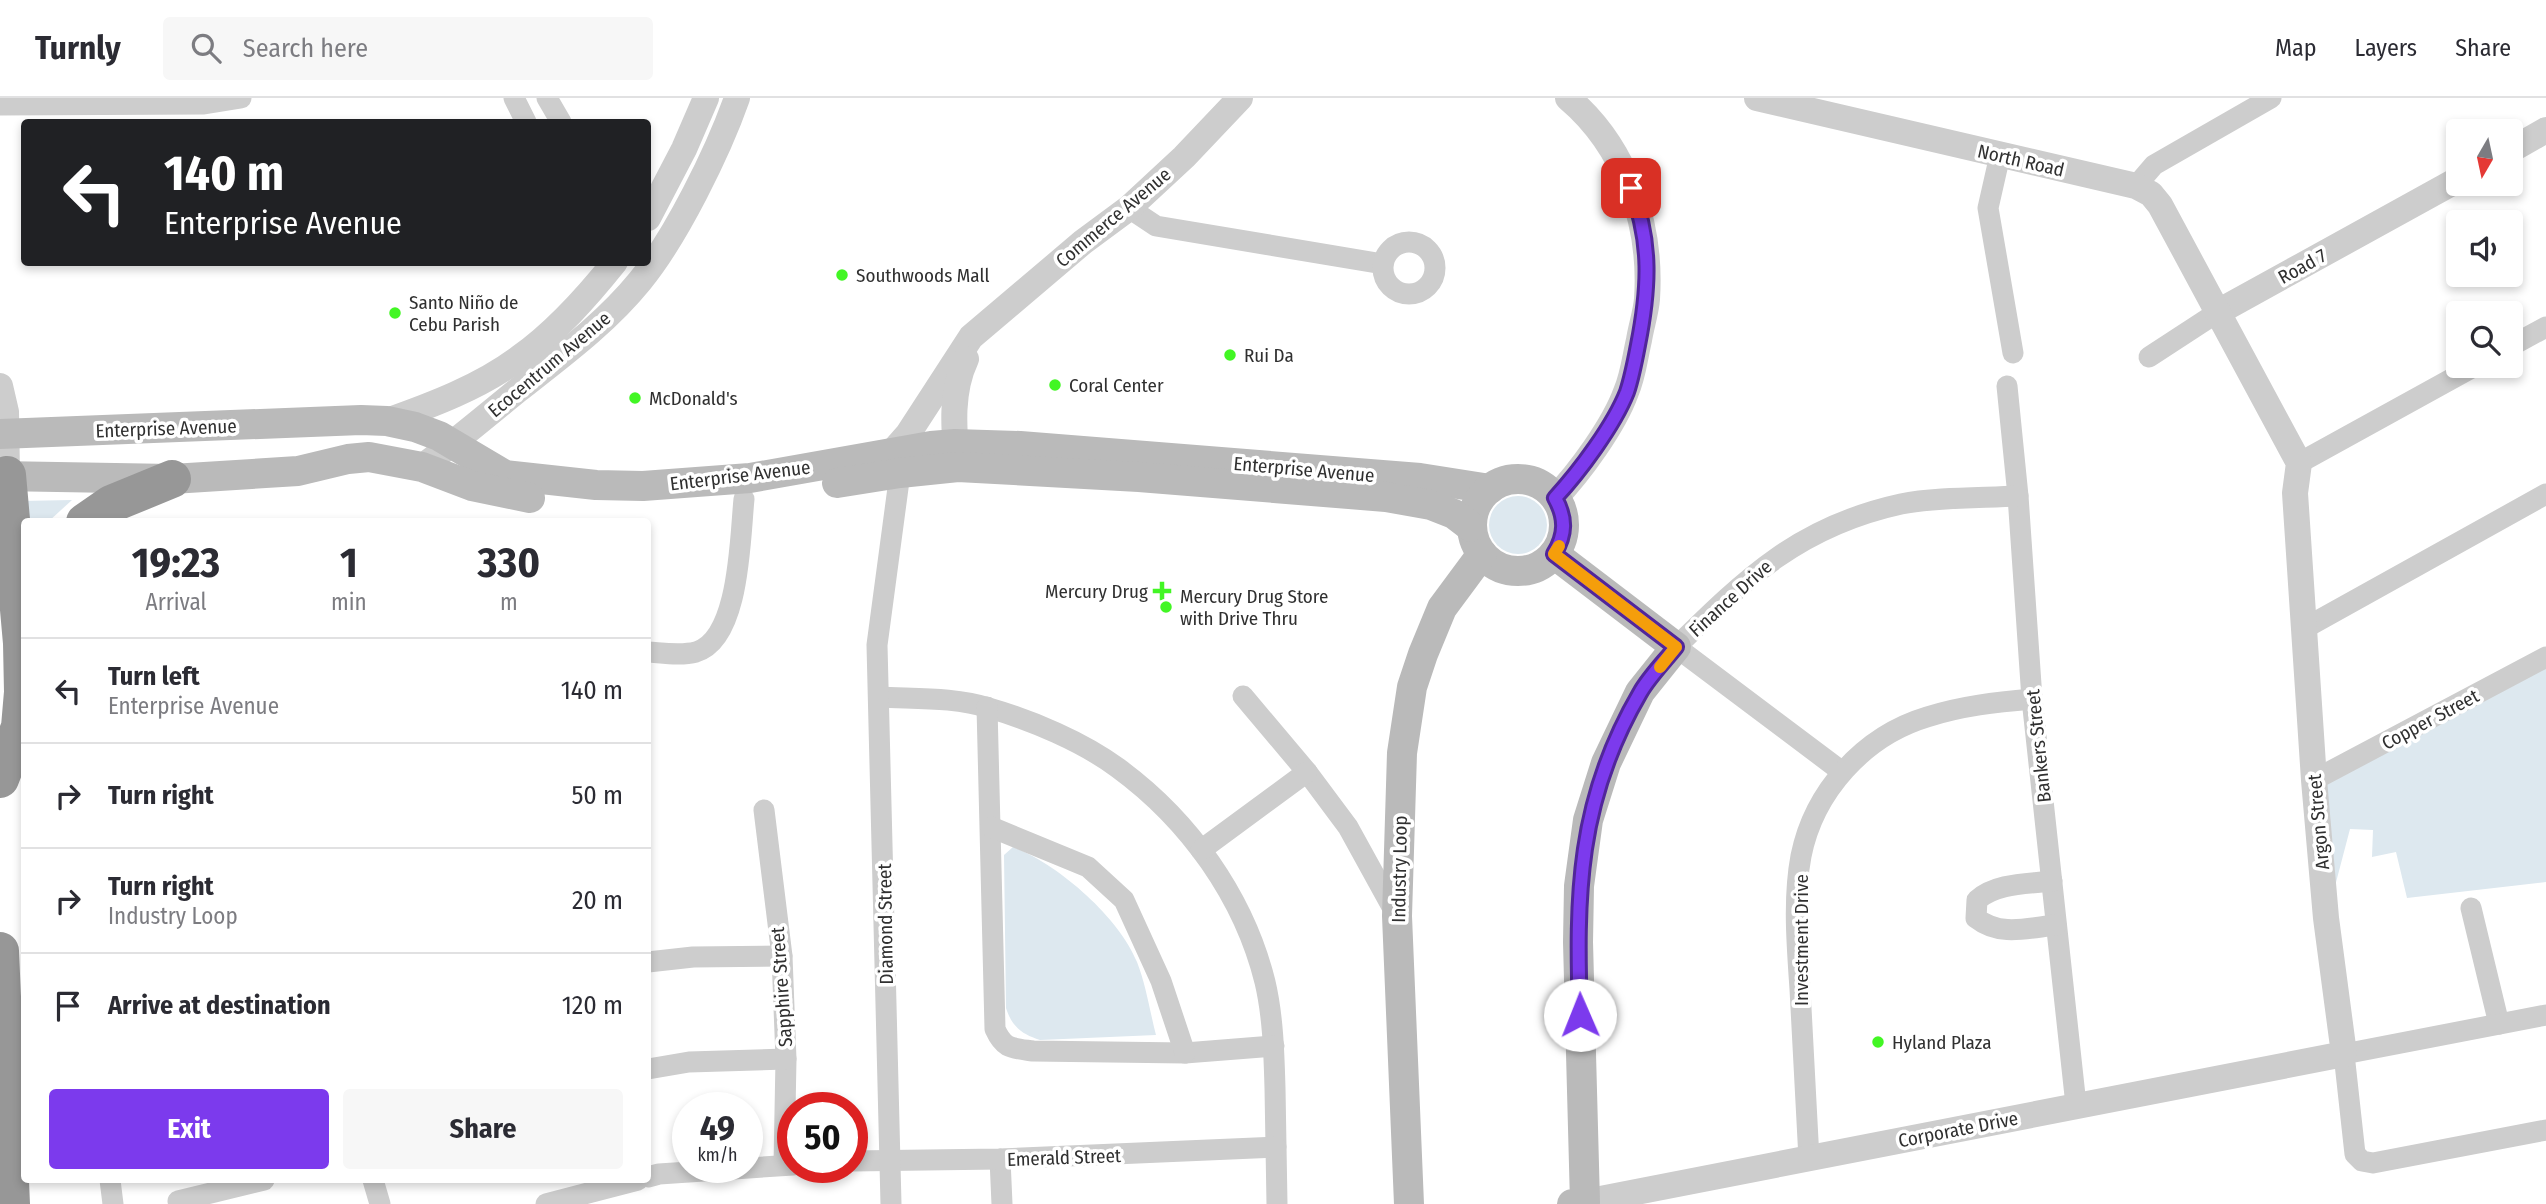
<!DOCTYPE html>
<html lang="en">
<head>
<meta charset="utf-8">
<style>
	body { margin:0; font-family:"Fira Sans Condensed",sans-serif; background:#f7f7f7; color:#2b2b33; height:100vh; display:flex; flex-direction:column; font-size:26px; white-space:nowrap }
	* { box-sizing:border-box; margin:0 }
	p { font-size:23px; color:#7c7c81 }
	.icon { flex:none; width:38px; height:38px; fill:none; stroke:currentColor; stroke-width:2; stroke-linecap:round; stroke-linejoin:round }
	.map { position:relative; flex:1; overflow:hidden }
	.sheet { position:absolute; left:21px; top:420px; width:630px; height:665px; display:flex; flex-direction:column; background:#fff; border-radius:7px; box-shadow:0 4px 10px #0003 }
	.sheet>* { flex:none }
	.top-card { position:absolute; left:21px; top:21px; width:630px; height:147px; border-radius:7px; box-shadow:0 4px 10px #0003; background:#202124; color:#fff; overflow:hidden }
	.needle { width:46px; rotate:189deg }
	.tools { position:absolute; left:2446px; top:21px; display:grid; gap:14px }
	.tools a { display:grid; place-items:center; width:77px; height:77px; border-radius:7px; background:#fff; box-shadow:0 4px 10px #0003; font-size:35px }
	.speed { position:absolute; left:672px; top:994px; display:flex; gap:14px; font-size:35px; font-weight:700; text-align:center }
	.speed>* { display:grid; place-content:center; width:91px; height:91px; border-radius:50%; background:#fff; box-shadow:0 4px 10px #0003; line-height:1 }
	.speed small { font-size:18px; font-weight:400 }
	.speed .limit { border:10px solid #d22; background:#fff; color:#111 }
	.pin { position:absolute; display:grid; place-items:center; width:60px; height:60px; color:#fff; margin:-30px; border-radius:14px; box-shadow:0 4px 10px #0006 }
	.me { position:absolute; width:77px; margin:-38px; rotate:359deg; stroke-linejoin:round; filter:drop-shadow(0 0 5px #0008) }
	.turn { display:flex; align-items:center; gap:24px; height:147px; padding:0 28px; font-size:32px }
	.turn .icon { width:91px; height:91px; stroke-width:2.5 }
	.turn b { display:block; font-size:49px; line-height:60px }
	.eta { display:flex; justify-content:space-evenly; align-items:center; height:119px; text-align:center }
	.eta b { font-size:42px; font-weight:700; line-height:49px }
	.button { display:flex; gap:14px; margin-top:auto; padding:14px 28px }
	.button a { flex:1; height:80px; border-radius:7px; background:#7c3aed; color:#fff; font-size:28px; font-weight:700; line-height:80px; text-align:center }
	.button a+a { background:#f7f7f7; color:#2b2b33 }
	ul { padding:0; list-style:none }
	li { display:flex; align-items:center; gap:21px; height:105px; padding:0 28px; border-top:2px solid #e1e1e2 }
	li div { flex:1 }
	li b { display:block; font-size:26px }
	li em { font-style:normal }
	header { display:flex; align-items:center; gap:42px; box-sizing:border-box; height:98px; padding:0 35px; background:#fff; border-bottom:2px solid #e1e1e2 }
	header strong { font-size:33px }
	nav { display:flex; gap:38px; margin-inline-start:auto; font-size:24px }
	.search { width:490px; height:63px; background:#f7f7f7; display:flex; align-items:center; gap:18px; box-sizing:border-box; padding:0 24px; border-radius:7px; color:#7c7c81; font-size:26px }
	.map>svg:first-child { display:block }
</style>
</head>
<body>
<header>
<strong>Turnly</strong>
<div class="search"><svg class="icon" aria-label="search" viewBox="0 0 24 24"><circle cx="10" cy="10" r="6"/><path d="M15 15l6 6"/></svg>Search here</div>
<nav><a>Map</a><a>Layers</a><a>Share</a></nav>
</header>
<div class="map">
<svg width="2546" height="1106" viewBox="0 0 2546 1106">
	<rect width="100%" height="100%" fill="#fff"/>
	<!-- green -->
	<g fill="#dde8ef">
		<circle cx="1518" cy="427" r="29"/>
		<path d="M72 402 49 423 24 424 21 403Z"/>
		<path d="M2546 562V784L2407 800 2396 754 2372 759 2373 732 2350 731 2329 811 2317 686Z"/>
		<path d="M1013 749C1058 766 1119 819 1137 864 1146 887 1150 914 1156 937L1040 942C1022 936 1012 929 1006 910L1004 757Z"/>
	</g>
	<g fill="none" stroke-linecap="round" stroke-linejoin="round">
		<!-- minor -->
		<g stroke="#cdcdcd" stroke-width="21">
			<path d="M514 0 526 24"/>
			<path d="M547 0 561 24"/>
			<path d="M0 7 204 6 241 0"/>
			<path d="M2000 57 1988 110 2013 255"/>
			<path d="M2136 88 2154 67 2271 0"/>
			<path d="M1129 110 1156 128 1383 166"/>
			<circle cx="1409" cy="170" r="26"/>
			<path d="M2511 248 2546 229"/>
			<path d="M2149 259 2218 214"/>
			<path d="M2007 288 2018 398 2032 601 2076 1007"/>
			<path d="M2299 365 2475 268"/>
			<path d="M2305 530 2546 396"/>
			<path d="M648 554C663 555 681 558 696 554 740 541 740 439 744 401"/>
			<path d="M1243 598 1307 674 1348 729 1397 818"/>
			<path d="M879 599C915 601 955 599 989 610 1031 622 1083 644 1118 670 1189 722 1244 799 1265 884 1273 918 1274 955 1275 990 1276 1028 1276 1067 1277 1106"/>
			<path d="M987 609 995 931C1004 951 1011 950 1033 953L1185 955 1274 948"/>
			<path d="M1841 673 1676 549C1747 479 1800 428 1901 406 1936 399 1982 400 2018 398"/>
			<path d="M2314 682 2546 559"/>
			<path d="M764 712 782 858 786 961 784 1067"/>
			<path d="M991 729 1088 769 1124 802 1161 883 1185 955"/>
			<path d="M1201 752 1307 674"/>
			<path d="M2052 783C2027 786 1996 785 1977 802L1976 820C2000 839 2028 830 2056 827"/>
			<path d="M2471 810 2499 926"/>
			<path d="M648 864 693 859 782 858"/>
			<path d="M2546 917 2344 956 2355 1056 2362 1063 2373 1065 2546 1032"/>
			<path d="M648 971 689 964 786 961"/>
			<path d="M1000 1061 1002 1106"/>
			<path d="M1809 1061C1806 1005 1803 948 1800 891 1797 847 1793 801 1801 758 1814 693 1864 638 1927 619 1961 608 1997 604 2032 601"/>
			<path d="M852 1063 1000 1061 1276 1049"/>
			<path d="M648 1079 659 1076 793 1067"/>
			<path d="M110 1082 113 1106"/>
			<path d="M373 1082 380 1106"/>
			<path d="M178 1103 264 1082"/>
			<path d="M546 1106 638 1082"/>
			<path d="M891 1106 877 547 900 375"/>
		</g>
		<!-- tertiary -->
		<g stroke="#cdcdcd" stroke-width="26">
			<path d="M2511 52 2546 32"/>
			<path d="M648 120 684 51 706 0"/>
			<path d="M2218 214 2459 81"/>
			<path d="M0 288 6 314 7 377"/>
			<path d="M387 323C432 307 480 289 519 260 556 234 587 199 615 164"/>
			<path d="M893 353 908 336 971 239 1083 144 1129 110 1184 59 1240 0"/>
			<path d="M957 368C954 332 950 295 966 261"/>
			<path d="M422 369C455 344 486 318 518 292 561 258 605 226 640 183 676 139 718 54 737 0"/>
			<path d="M1555 400C1580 374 1614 327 1626 294 1633 278 1635 259 1639 242 1641 229 1646 214 1647 201 1652 126 1626 49 1568 0"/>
			<path d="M1585 1104 2344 956 2326 820 2314 682 2295 395 2299 365 2160 107 2151 96 2136 88 1757 0"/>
		</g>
		<!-- secondary -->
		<g stroke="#bababa" stroke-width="30">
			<path d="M0 336 361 322 387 323 415 329 439 338 505 377 596 387 643 388 750 380 931 348 955 346 1020 348 1420 380 1490 391"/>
			<path d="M0 378 172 381 298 373 348 361 369 359 422 369 472 388 530 400"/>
			<circle cx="1518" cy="427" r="46"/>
			<path d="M837 385 900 375 958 369 1139 379 1386 399 1431 407 1454 416 1471 429"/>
			<path d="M1554 456 1676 549 1640 594 1606 665 1588 722 1579 788 1578 844 1585 1104 1572 1106"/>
			<path d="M1409 1106 1397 818 1402 655 1412 589 1423 556 1442 510 1482 456"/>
		</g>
		<!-- motorway -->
		<g stroke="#979797" stroke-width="38">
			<path d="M85 424 111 406 172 381"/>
			<path d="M0 681 20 629 23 594 22 545 7 377"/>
			<path d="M0 853 11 1106"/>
		</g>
	</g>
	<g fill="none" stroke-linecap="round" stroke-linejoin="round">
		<defs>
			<path id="route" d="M1580 917C1576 797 1577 703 1640 595 1649 579 1664 564 1676 549L1554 456C1566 436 1566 420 1555 400 1580 373 1614 327 1627 294 1632 279 1635 263 1638 247 1649 191 1652 145 1631 90"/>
		</defs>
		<!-- route casing -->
		<use href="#route" stroke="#51269a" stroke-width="18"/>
		<!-- route -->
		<use href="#route" stroke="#7c3aed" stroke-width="12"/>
		<!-- slow -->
		<path stroke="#f59e0b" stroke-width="12" d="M1559 448 1554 456 1676 549 1660 569"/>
	</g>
	<!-- markers -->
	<g fill="#42f624" stroke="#fff" stroke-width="2.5">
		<circle cx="842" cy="177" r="7"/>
		<circle cx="395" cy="215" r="7"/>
		<circle cx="1230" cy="257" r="7"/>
		<circle cx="1055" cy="287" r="7"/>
		<circle cx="635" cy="300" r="7"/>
		<path d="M1158.5 482.5h7v7h7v7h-7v7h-7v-7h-7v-7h7z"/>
		<circle cx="1166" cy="509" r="7"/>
		<circle cx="1878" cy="944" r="7"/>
	</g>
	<g text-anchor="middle" stroke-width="7" stroke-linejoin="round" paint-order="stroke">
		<!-- street labels -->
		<g font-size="19" fill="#303030" stroke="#fff">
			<text transform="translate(2021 62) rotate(13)" y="7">North Road</text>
			<text transform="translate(1113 119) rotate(-40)" y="7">Commerce Avenue</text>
			<text transform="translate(2302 168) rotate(-29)" y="7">Road 7</text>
			<text transform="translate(549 266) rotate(-40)" y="7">Ecocentrum Avenue</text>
			<text transform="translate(166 330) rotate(-2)" y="7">Enterprise Avenue</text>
			<text transform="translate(1304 371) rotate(5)" y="7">Enterprise Avenue</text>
			<text transform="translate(740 377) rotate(-7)" y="7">Enterprise Avenue</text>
			<text transform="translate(1730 500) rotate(-42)" y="7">Finance Drive</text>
			<text transform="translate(2430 621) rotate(-28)" y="7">Copper Street</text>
			<text transform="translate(2038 648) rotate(-96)" y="7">Bankers Street</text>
			<text transform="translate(2318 724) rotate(-95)" y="7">Argon Street</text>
			<text transform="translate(1399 771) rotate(-89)" y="7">Industry Loop</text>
			<text transform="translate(885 826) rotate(-91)" y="7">Diamond Street</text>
			<text transform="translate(1801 842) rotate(-90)" y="7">Investment Drive</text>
			<text transform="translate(781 889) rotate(-94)" y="7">Sapphire Street</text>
			<text transform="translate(1958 1031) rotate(-11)" y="7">Corporate Drive</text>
			<text transform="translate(1064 1059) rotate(-2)" y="7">Emerald Street</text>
		</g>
		<!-- poi labels -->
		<g font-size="19" fill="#303030" stroke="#fff" text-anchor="start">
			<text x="856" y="184">Southwoods Mall</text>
			<text x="409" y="211">Santo Niño de<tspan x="409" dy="22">Cebu Parish</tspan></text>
			<text x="1244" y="264">Rui Da</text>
			<text x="1069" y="294">Coral Center</text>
			<text x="649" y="307">McDonald's</text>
			<text x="1148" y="500" text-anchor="end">Mercury Drug</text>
			<text x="1180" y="505">Mercury Drug Store<tspan x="1180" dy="22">with Drive Thru</tspan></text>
			<text x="1892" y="951">Hyland Plaza</text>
		</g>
	</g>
</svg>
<div class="tools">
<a><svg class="needle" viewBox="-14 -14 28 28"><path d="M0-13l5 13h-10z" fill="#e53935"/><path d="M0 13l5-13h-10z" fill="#7c7c81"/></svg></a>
<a><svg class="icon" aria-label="sound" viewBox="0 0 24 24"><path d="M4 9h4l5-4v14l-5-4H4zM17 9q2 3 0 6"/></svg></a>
<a><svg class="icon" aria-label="search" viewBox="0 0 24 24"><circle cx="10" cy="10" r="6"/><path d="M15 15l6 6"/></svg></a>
</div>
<div class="speed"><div>49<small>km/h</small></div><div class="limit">50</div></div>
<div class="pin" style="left:1631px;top:90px;background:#d93025"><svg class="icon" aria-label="arrive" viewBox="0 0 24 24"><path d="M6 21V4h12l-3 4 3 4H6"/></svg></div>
<svg class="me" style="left:1580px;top:917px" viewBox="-20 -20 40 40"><circle r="19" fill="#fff"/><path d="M0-13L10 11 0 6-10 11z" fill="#7c3aed"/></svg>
<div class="top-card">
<div class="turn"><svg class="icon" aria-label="left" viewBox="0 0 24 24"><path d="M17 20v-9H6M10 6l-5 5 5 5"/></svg><div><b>140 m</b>Enterprise Avenue</div></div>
</div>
<section class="sheet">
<div class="eta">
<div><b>19:23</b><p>Arrival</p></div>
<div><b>1</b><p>min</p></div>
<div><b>330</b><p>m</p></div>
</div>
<ul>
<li><svg class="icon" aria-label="left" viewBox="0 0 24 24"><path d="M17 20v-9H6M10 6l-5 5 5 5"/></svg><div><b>Turn left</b><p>Enterprise Avenue</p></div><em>140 m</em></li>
<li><svg class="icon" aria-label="right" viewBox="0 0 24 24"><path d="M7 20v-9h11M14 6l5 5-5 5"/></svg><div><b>Turn right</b></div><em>50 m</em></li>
<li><svg class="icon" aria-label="right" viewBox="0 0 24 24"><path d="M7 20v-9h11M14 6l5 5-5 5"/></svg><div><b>Turn right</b><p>Industry Loop</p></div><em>20 m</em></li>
<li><svg class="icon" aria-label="arrive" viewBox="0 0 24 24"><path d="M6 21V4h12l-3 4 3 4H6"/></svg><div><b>Arrive at destination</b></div><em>120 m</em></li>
</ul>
<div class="button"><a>Exit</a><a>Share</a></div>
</section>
</div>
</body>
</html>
